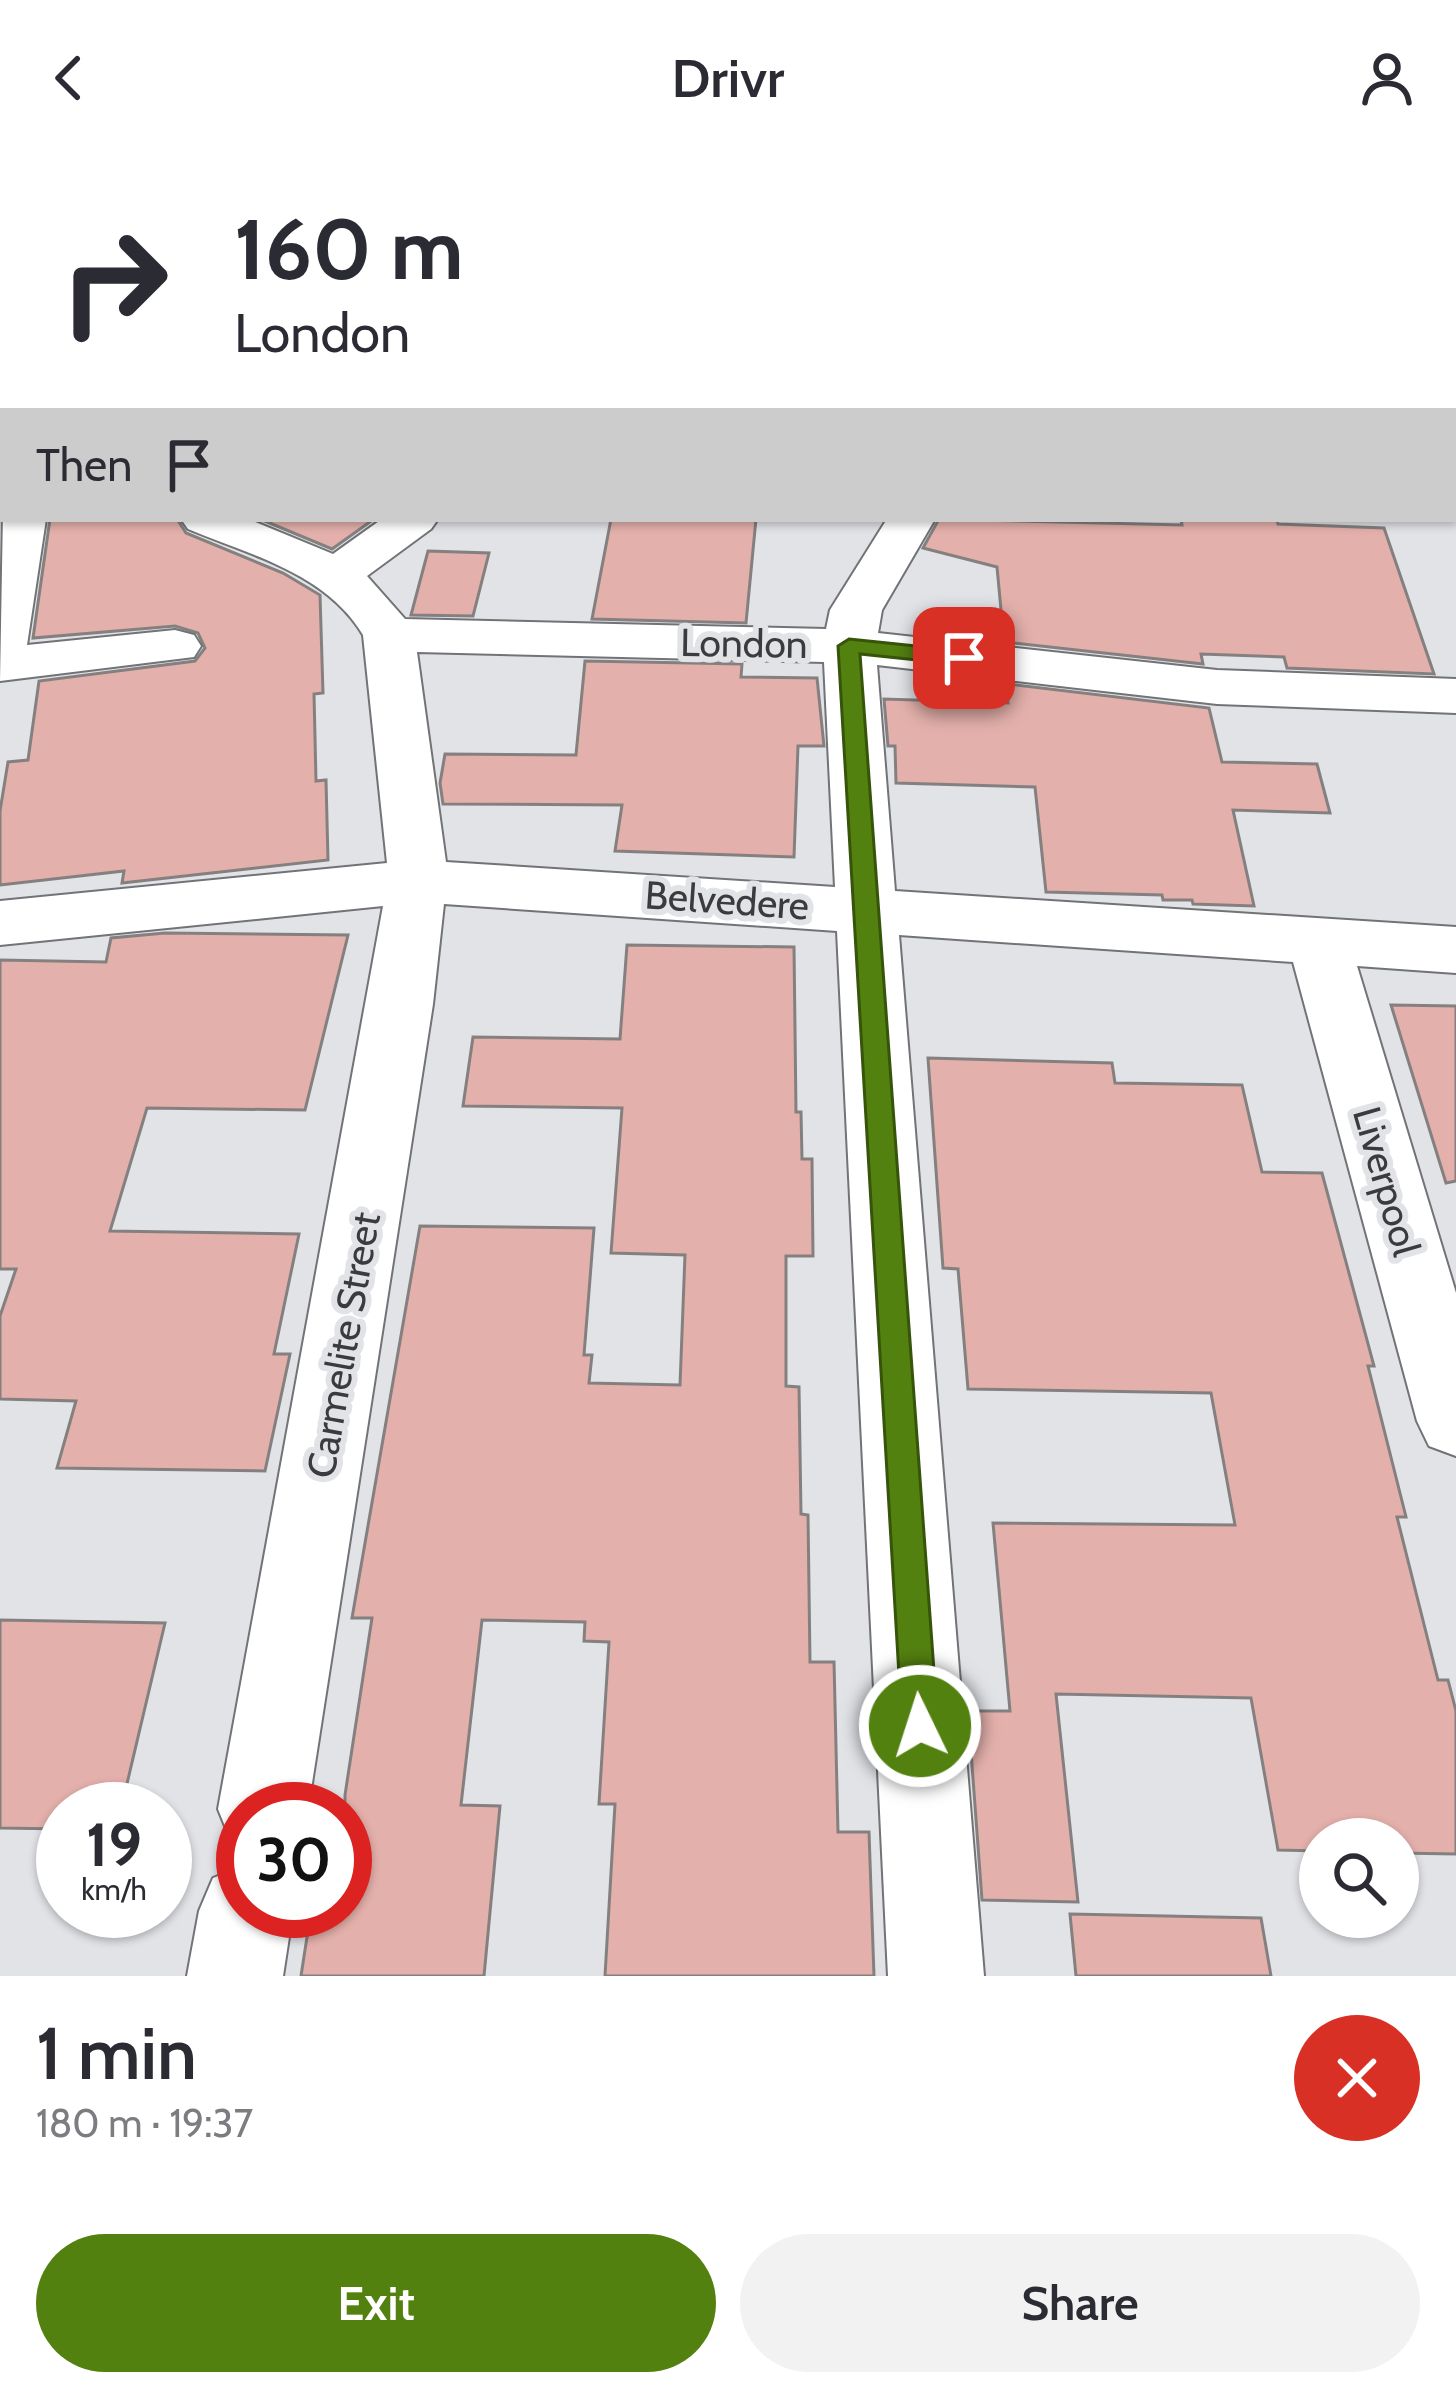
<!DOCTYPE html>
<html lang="en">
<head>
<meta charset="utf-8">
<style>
	body { margin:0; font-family:Cabin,sans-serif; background:#f2f2f3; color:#2b2b33; height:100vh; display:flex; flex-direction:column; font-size:45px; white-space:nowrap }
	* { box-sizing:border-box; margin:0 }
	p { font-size:39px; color:#7c7c81 }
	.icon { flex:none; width:66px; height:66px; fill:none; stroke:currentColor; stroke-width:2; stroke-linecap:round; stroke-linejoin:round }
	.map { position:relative; height:1820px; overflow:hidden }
	.panel { display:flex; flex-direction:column; background:#fff; flex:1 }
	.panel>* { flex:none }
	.top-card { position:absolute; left:0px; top:0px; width:1458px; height:366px; box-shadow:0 3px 9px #0004; background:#fff; color:#2b2b33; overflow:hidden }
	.controls { position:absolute; left:1299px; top:1662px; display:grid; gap:24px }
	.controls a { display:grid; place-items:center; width:120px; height:120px; border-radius:50%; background:#fff; box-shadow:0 3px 9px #0004; font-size:60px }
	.speed { position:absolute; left:36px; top:1626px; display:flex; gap:24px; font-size:60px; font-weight:700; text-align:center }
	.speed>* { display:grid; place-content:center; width:156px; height:156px; border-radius:50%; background:#fff; box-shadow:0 3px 9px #0004; line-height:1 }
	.speed small { font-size:30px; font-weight:400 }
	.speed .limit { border:18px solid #d22; background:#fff; color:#111 }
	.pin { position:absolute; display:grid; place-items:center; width:102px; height:102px; color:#fff; margin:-51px; border-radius:24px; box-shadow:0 6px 18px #0006 }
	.me { position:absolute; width:132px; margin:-66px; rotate:356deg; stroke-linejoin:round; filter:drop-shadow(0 0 9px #0008) }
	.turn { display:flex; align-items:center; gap:42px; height:252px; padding:0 36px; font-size:54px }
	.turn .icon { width:156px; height:156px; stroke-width:2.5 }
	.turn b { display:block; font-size:84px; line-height:102px }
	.then { display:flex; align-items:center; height:114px; padding:0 36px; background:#0003; gap:24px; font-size:45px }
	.round { display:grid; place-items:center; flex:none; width:126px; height:126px; border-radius:63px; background:#f2f2f3 }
	.overview { display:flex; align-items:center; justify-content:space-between; height:204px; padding:0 36px }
	h1 { font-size:72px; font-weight:600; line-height:90px }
	.primary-button { display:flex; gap:24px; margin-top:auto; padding:24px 36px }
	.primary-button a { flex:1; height:138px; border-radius:72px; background:#53810f; color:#fff; font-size:48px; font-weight:600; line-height:138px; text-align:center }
	.primary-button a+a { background:#f2f2f3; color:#2b2b33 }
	header { display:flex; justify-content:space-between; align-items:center; height:156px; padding:0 36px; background:#fff; font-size:54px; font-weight:600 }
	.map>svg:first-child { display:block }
</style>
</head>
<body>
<header><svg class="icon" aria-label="back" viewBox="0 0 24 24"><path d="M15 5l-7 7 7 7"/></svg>Drivr<svg class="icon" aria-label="person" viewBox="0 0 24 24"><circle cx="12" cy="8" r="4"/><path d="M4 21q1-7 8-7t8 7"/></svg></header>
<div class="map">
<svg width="1456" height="1820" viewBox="0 0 1456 1820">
	<rect width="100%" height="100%" fill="#e1e3e7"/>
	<!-- building -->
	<g fill="#e4b0ab" stroke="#858080" stroke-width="3">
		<path d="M50 363H177L186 377 283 417 320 439 323 537 314 538 316 625 326 624 328 704 122 727 124 715 0 729V655L8 606 28 604 39 525 195 505 205 492 198 477 175 470 33 482Z"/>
		<path d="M260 363H374L332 393Z"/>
		<path d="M611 363H756L746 467 592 463Z"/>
		<path d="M939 363 1182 369 1181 363H1277L1278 368 1384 372 1434 518 1287 512 1284 501 1201 498 1203 508 1004 486 997 411 923 392Z"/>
		<path d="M428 395 489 397 473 460 411 459Z"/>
		<path d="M585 505 742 508 741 521 817 522 824 590H798L794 701 615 695 622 649 443 648 440 627 445 598 576 599Z"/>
		<path d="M1007 528 1209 552 1222 606 1317 608 1330 657 1233 654 1254 750 1193 748 1192 744H1163L1162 739 1046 736 1035 631 896 627 895 590H888L884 543 1008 547Z"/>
		<path d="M165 777 348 779 305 954 147 952 110 1075 299 1078 274 1198H290L265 1315 57 1312 76 1245 0 1243V1160L16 1113H0V804L106 806 111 782Z"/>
		<path d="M627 789 794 791 796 956H801L802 1003H812L813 1100H786V1230L799 1231 801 1358 808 1359 810 1506H834L838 1676H869L874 1820H605L615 1648H599L609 1486 584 1485 585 1466 482 1464 461 1649 500 1650 484 1820H301L311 1755H345V1639L372 1462H352L420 1070 594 1072 584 1199H592L589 1227 680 1229 685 1099 611 1097 622 952 463 950 473 881 620 883Z"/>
		<path d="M1391 849 1456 850V1025L1446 1027Z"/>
		<path d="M928 902 1112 907 1115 927 1242 929 1262 1016 1322 1017 1374 1210H1368L1406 1361H1397L1438 1524H1448L1456 1555V1698L1398 1697V1683H1320V1695L1278 1694 1251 1542 1056 1538 1078 1746 982 1744 968 1555H1010L993 1367 1235 1369 1211 1237 968 1233 958 1113 943 1112Z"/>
		<path d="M0 1464 165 1467 121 1653H63V1673L0 1672Z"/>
		<path d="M1070 1758 1261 1762 1271 1820H1076Z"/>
	</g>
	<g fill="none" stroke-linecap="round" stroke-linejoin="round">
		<defs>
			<g id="minor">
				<rect x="642" y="0" width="36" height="3"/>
				<rect x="920" y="0" width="36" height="3"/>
				<path d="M1193 0H1229L1230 3H1194Z"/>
				<path d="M3 303V331L0 332V304Z"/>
				<rect x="1455" y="322" width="1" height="28"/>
				<path d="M3 356V363H46L27 489 175 474 194 479 201 490 194 501 0 525Z"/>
				<path d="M181 363H248L333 398 382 363H438L431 373 367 420 405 463 826 473 830 454 887 363H935L882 454 878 477 1217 514 1456 523V557L1217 548 877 509 895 735 1456 771V817L1357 810 1456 1137V1300L1429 1290 1417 1265 1293 806 899 779 984 1820H888L837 775 444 748 433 848 308 1653H243V1690L231 1685 218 1653 383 750 0 789V745L387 707 363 479C326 417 250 399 188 373ZM417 496 824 506 835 731 446 706Z"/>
				<path d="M243 1710V1755H293L283 1820H187L199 1755 213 1722Z"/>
			</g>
		</defs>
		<!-- minor casing -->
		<use href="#minor" stroke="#717377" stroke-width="4"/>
		<!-- minor -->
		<use href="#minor" fill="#fff" fill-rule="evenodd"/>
	</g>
	<!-- route -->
	<path fill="#53810f" stroke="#36540a" stroke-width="3" d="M849 483 964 495 975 502 964 509 860 498 938 1570 933 1583 920 1588 908 1583 902 1570 838 490Z"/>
	<g text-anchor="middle" stroke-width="12" stroke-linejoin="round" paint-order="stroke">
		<!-- street labels -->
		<g font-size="39" fill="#3a3b3c" stroke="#e1e3e7">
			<text transform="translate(744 487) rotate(1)" y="14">London</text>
			<text transform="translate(727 744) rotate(4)" y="14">Belvedere</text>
			<text transform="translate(1387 1025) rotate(74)" y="14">Liverpool</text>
			<text transform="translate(343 1189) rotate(-80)" y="14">Carmelite Street</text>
		</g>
	</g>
</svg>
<div class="controls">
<a><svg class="icon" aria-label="search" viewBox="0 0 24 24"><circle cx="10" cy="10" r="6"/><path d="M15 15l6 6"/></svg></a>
</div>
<div class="speed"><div>19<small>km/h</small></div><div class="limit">30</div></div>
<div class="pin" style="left:964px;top:502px;background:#d93025"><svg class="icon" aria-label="arrive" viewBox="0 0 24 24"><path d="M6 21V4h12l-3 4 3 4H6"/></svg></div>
<svg class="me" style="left:920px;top:1570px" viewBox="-20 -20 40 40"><circle r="17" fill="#53810f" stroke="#fff" stroke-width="3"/><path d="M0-11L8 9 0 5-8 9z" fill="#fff"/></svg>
<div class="top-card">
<div class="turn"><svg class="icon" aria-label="right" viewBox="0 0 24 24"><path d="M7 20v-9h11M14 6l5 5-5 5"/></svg><div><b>160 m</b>London</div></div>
<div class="then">Then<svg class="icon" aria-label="arrive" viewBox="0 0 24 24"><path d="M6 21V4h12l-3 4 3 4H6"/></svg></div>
</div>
</div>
<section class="panel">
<div class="overview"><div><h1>1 min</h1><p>180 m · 19:37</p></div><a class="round" style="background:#d93025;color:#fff"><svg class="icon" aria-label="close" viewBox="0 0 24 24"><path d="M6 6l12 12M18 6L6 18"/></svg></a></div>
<div class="primary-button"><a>Exit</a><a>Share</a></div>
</section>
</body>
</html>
